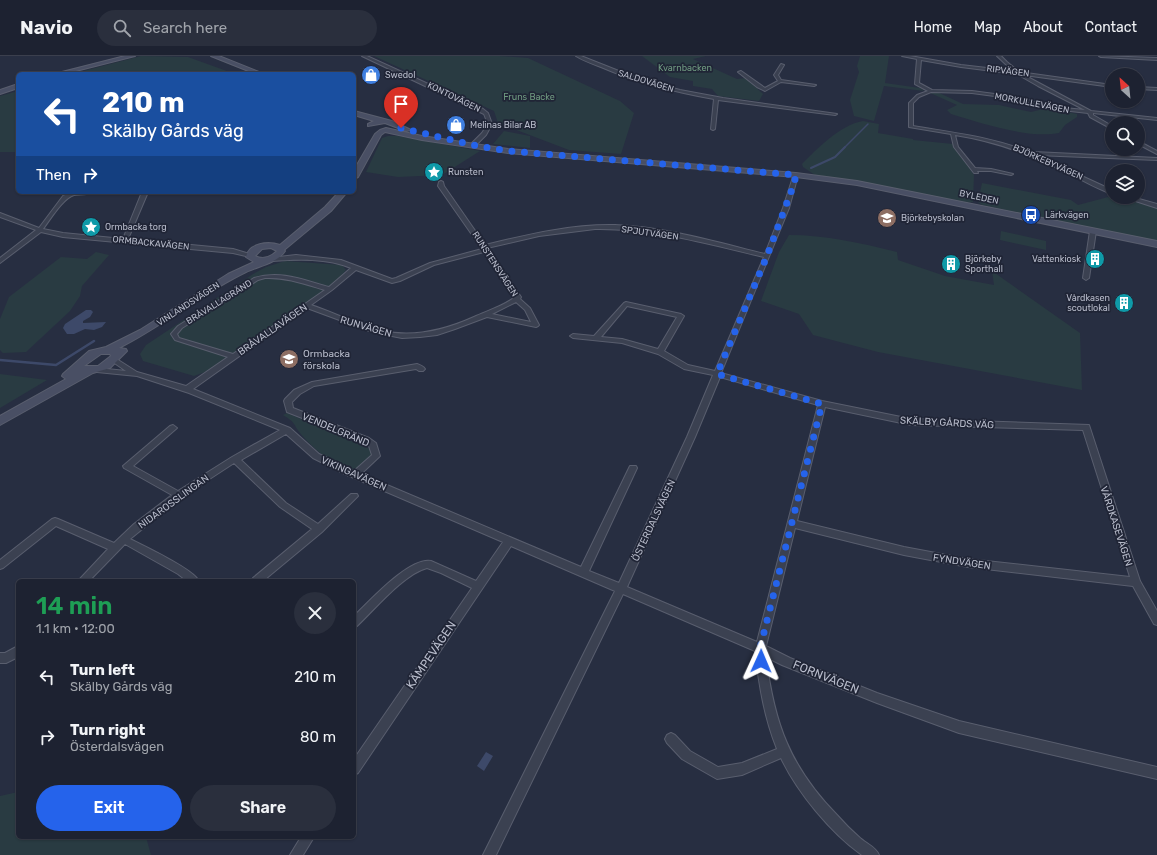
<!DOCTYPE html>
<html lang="en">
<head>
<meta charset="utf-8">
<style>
	body { margin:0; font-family:Rubik,sans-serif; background:#2a2f3d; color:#f1f3f6; height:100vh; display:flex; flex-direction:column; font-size:15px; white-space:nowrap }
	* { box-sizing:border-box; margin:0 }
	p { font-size:13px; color:#a0a4ab }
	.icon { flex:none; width:22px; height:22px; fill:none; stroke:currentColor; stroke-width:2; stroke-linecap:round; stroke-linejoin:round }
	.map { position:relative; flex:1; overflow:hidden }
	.details { position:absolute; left:16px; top:523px; width:340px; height:260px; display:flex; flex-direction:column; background:#1d2231; border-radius:6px; box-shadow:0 1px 3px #0004,0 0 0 1px #3b3f4d }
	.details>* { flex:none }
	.hud { position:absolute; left:16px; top:16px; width:340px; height:122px; border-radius:6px; box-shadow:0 1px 3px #0004,0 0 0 1px #3b3f4d; background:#1a4fa0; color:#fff; overflow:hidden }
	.needle { width:26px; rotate:333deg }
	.fabs { position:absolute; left:1105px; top:12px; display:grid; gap:8px }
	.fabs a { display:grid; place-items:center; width:40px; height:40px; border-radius:50%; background:#1d2231; box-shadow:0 1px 3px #0004,0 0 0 1px #3b3f4d; font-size:20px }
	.pin { position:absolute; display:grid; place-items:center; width:34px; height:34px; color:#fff; margin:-41px -17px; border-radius:50% 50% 50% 0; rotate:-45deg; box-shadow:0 0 4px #0007 }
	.pin .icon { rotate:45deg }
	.me { position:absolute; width:44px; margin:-22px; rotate:1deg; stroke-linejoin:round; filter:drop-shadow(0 0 3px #0008) }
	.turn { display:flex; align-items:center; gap:14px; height:84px; padding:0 20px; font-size:18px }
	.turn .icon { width:52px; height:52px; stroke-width:2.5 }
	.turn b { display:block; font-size:28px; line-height:34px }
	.then { display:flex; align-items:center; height:38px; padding:0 20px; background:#0003; gap:8px; font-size:15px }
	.round { display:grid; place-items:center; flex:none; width:42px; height:42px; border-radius:21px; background:#2a2f3d }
	.head { display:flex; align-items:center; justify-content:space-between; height:68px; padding:0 20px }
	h1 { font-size:24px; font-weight:600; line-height:30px; color:#1e9e55 }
	.button { display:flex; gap:8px; margin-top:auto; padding:8px 20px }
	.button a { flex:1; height:46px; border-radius:24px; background:#2563eb; color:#fff; font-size:16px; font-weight:600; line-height:46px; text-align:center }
	.button a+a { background:#2a2f3d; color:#f1f3f6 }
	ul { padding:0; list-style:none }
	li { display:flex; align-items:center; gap:12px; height:60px; padding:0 20px }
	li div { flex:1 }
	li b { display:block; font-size:15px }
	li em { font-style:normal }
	header { display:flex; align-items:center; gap:24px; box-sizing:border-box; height:56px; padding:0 20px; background:#1d2231; border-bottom:1px solid #3b3f4d }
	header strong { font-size:19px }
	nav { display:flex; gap:22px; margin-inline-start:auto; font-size:14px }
	.search { width:280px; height:36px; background:#2a2f3d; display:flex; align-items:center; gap:10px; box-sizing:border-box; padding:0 14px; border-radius:22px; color:#a0a4ab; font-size:15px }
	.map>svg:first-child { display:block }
</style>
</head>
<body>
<header>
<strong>Navio</strong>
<div class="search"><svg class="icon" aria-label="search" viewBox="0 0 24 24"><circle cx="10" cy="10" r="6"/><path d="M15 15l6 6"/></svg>Search here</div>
<nav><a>Home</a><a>Map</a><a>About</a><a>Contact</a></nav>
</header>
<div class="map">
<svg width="1157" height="799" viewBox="0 0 1157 799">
	<rect width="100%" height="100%" fill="#272e41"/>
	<!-- green -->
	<g fill="#293b42">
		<path d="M141 0 188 1 235 18H72Z"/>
		<path d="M374 0H499L528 2 620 45 634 57 621 98 569 94 498 67 494 55Z"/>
		<path d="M642 0H706L693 3 737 23 746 22 763 38 759 45 718 40 712 33 693 30V25L670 21Z"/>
		<path d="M860 0H889L885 27 920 32 924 35 884 30 874 65 854 60 850 44 859 16 857 10Z"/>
		<path d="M18 35V96H0V40Z"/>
		<path d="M935 35 963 48 999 49 1031 56 1047 52 1077 58V61L1065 69 1059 77C1029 83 981 67 951 58L947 54 957 49 928 36Z"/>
		<path d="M863 65 879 68 878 77 913 83V84L953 88 974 119 973 146 967 147 865 127 815 119 803 111 802 108C818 92 840 69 863 65Z"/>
		<path d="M504 75 530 80V92L493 88Z"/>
		<path d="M388 80H398L480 95 442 119 398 121 366 116 382 82Z"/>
		<path d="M982 127 1071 144 1078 149 1112 140 1157 152V186L982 149 978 146Z"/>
		<path d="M1001 175 1046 185V194L1000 184Z"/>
		<path d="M789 179C826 179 861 187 897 196L898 204 945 220 994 229 992 215 1080 277 1082 334 878 296 813 279 799 258 761 245 779 196Z"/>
		<path d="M96 196 109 199 82 230 80 240 70 255 26 296 3 297 0 294V263L9 241 61 201 87 203Z"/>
		<path d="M285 205 342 209 346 214 330 233 233 300 205 316 194 320 143 305 140 298 146 289 253 218 266 211Z"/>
		<path d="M0 318 47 324 0 352Z"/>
		<path d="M287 357 370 393 372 399 364 408 353 415C333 409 313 393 300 377 292 366 296 367 283 359Z"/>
		<path d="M18 736V781H146L151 799H0V740Z"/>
	</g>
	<!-- water -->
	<g fill="#3d4969">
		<path d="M86 254H91L93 256 90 261 83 265V267L106 266 102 271 94 274 85 273 74 278H67L63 272 65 268Z"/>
		<path d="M486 696 493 700 484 715 477 710Z"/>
	</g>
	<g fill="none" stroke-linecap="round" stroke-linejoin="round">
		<!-- stream-far2 -->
		<path stroke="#3d4969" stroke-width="1.5" d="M844 92 868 68"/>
		<!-- stream-far1 -->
		<path stroke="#3d4969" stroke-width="2" d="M811 112 835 101 845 91"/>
		<!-- stream -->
		<path stroke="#3d4969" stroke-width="2.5" d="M0 304 56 309 94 285"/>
		<defs>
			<g id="street">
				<path d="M362 0H367L483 53 488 57 492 68 486 79 475 90H471V88L482 77 488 68 484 58Z"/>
				<path d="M576 0H581L639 23 680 34 723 42 837 58 835 59 718 44 715 73 713 74 711 73 714 43C675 36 638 27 601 11 593 8 584 5 576 0Z"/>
				<path d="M902 0H910L961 9 1013 15 997 0H1001L1007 6 1019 16 1112 29V31L1024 19 1091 55 1157 62V64L1093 57V59L1112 70V73L1090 61 1088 57 1053 53 1017 43 972 37 931 36 919 41 913 47V70C954 77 993 81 1032 97L1034 96 1157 102V104L1036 99 1112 134V138C1095 132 1079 122 1062 114 1027 97 994 85 955 79L958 91 975 112 991 113 1013 118 1011 119 991 115H977L978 117H974L954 91 951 78 909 71V47L917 39 928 35 915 28 917 3ZM921 4 961 11 1017 18 1038 30 1085 54 1053 51 1017 41 972 35 932 34 919 27Z"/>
				<path d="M1099 0 1157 2V4L1101 1Z"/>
				<path d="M781 8 784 9 778 19 781 24 816 29 814 30 781 26 765 35 757 31 738 16 741 15 765 32 778 25 774 19Z"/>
				<path d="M1138 31 1157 32V34L1138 33Z"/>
				<path d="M1138 85 1157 95V98L1138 88Z"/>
				<path d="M794 118 798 119 789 152 721 317 822 345 911 363 1089 369 1140 525 1157 555V569L1154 568 1133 530 968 511 904 499 795 472 766 590 790 602 877 637 959 665 1157 711V723L959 677 877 647 782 609 766 601C774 667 790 711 837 759 844 767 851 774 859 781 865 787 876 791 879 799H862C831 777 797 736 781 702L742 719 717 723 682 703 667 687 665 683 667 679 671 677 675 679 690 695 718 711 742 707 777 693C764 661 759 628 755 595L623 538 496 799H483L615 535 511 490 358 717 354 719V703L472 532 441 517 427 512C404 518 375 553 357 570L354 572V560C369 546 409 501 431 505L476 525 503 486 347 419 313 402 286 378 241 404 286 447 318 468 351 438H357L358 440 322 476 263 525H251L253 522 312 473 280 451 234 407 182 441 130 483C144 490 193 513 199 525H187L178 518 125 488 89 525H78L108 493 56 470 3 512 0 513V504L52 463 55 462 58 463 114 487 134 468 172 439 124 412 123 410 170 370 173 369 177 372 133 410 178 435 232 401 280 374 189 337 137 320 97 316 93 314 97 312 126 315 113 306 112 304 113 302H115L137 316 186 330 228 301 175 284 171 278 178 270 254 222C281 214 303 224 329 231L351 212C327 202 298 203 272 205L269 203 270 202 296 199 341 204 392 223 396 222 430 207 482 193 438 130 439 126 441 125 443 126 444 130 485 189C527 179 571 168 615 169 666 171 716 186 765 198L783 152ZM595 173C653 172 708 188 764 201L715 315 688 309 664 295 684 260 681 258 626 246 624 247 594 280 573 278 570 280 573 282 622 287 658 298 684 313 713 319 687 381 619 527 589 515 637 412 636 410H630L629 412 581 511 361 418 380 400 376 387 369 382 293 352 292 346 300 338 314 330 416 313 419 315H423L425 313C423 310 420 309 417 308L312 326 294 334 285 343 284 345 287 356 363 386 369 390 372 399 354 415 319 398 290 372 193 333 307 252 372 276 402 282 420 281 437 279 455 273 487 261 536 271 538 270 539 269 530 252 520 243 521 241 489 195V193L487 192 539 180ZM484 196 515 241C504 250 487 255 474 261 445 274 414 282 383 275 358 269 335 257 311 249L332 234 356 214 392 227 400 225 434 209ZM265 222C286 221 305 228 325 234L233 298 179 282 177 278 182 272 258 224ZM516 246 525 254 531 266 492 258ZM627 250 677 261 658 293 622 283 601 281ZM720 321 818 349 757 586 627 531 695 381ZM825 351 911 369 1083 374 1130 521 968 503 904 491 797 465Z"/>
				<path d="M72 136H93C87 139 80 138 74 139 63 142 50 164 43 173L63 177 123 183 142 136H148L128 183 233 193 253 199 250 201 233 197 63 181 41 176 0 207V202L36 174 0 161V157L39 172 63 140Z"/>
				<path d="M1123 141H1132L1157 148V152Z"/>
				<path d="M1093 173 1096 175 1089 222 1086 224 1083 222 1090 175Z"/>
				<path d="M18 590V601L6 607H0V597H5Z"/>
				<path d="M301 781H314L303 799H290Z"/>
			</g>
			<g id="secondary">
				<path d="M125 0H135L64 18 58 17Z"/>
				<path d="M211 0H219L264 18H256Z"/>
				<path d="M18 28V32L0 38V34Z"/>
				<path d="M354 55 392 65 411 74 406 75 385 67 368 70V68L374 65 354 59Z"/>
				<path d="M386 72 422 80 508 93 796 117 857 125 1157 185V191L857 129 796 121 508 97 422 84 385 76 381 79 358 121 354 123V114L375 78 380 74Z"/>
				<path d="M339 136H347L331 155 284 194 285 195C277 207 259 210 246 216 202 237 163 270 119 292L126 293 127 295 110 312 93 317 0 369V360L66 323 62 320 63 318 89 295 106 291 140 274 228 218 254 206 246 201C249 187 268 185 280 189L325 151ZM271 192 277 195C271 201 263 204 255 200L262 193ZM101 298H110L111 300 98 310H84Z"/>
			</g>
		</defs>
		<!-- street casing -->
		<use href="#street" stroke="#595e6e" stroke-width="2"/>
		<!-- secondary casing -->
		<use href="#secondary" stroke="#595e6e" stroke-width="2"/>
		<!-- street -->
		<use href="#street" fill="#3b4151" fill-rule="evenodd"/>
		<!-- secondary -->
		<use href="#secondary" fill="#494f64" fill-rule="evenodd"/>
	</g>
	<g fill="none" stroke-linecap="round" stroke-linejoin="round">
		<!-- route -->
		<path stroke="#2563eb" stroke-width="7" stroke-dasharray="0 12.6" d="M401 72 473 89 508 95 796 119 794 128 767 200 717 318 822 348 760 592 761 605"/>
	</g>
	<!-- icons -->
	<defs>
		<symbol id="shop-disc" viewBox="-11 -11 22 22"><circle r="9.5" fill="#3f7fe0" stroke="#202536"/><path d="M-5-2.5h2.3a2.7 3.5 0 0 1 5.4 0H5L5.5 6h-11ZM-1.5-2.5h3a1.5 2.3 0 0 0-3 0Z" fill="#fff"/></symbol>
		<symbol id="sight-disc" viewBox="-11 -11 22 22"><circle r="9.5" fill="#0f9aa8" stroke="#202536"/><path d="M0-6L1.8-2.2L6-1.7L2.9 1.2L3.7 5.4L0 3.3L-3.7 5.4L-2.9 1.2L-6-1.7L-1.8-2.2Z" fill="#fff"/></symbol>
		<symbol id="bus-disc" viewBox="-11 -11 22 22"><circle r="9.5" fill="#1a4fb4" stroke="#202536"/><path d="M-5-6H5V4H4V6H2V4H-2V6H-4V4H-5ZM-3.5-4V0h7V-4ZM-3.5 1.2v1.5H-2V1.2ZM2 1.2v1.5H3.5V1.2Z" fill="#fff"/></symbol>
		<symbol id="school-disc" viewBox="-11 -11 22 22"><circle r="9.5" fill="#8d6e63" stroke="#202536"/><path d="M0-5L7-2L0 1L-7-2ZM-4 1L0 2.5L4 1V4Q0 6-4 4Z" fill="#fff"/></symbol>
		<symbol id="building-disc" viewBox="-11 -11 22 22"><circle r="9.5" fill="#0f9aa8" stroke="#202536"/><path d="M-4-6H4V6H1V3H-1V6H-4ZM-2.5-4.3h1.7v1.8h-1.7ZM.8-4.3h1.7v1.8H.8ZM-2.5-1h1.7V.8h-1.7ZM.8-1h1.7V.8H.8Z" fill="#fff"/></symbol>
	</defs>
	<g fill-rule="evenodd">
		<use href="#shop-disc" x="360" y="8" width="22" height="22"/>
		<use href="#shop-disc" x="445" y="58" width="22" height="22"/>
		<use href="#sight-disc" x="423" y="105" width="22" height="22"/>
		<use href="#bus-disc" x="1020" y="148" width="22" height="22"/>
		<use href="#school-disc" x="876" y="151" width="22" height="22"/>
		<use href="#sight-disc" x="80" y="160" width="22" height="22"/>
		<use href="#building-disc" x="1084" y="192" width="22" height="22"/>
		<use href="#building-disc" x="940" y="197" width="22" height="22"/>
		<use href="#building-disc" x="1113" y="236" width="22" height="22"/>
		<use href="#school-disc" x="278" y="292" width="22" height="22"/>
	</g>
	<g text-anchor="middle" stroke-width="3.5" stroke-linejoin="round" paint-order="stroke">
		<!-- far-park labels -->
		<g font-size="9" fill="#709b81" stroke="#202536">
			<text x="685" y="15">Kvarnbacken</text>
			<text x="529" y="44">Fruns Backe</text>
		</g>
		<!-- far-street labels -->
		<g font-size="9" fill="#b8bccb" stroke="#202536">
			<text transform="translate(1008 15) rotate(7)" y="3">RIPVÄGEN</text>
			<text transform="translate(646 25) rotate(17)" y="3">SALDOVÄGEN</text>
			<text transform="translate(454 41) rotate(26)" y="3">KONTOVÄGEN</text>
			<text transform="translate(1032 47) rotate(11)" y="3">MORKULLEVÄGEN</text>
			<text transform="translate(1048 106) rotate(24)" y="3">BJÖRKEBYVÄGEN</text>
			<text transform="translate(979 141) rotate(12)" y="3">BYLEDEN</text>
			<text transform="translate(650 177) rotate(8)" y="3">SPJUTVÄGEN</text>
			<text transform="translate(151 187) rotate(6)" y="3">ORMBACKAVÄGEN</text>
			<text transform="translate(495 208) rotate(57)" y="3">RUNSTENSVÄGEN</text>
			<text transform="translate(219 246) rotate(-32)" y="3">BRÅVALLAGRÄND</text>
			<text transform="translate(188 248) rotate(-33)" y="3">VINLANDSVÄGEN</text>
		</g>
		<!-- far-poi labels -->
		<g font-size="9" fill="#b8bccb" stroke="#202536" text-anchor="start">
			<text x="385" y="22">Swedol</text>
			<text x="470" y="72">Melinas Bilar AB</text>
			<text x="448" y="119">Runsten</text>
			<text x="1045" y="162">Lärkvägen</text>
			<text x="901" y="165">Björkebyskolan</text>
			<text x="105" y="174">Ormbacka torg</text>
			<text x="965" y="206">Björkeby<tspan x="965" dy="10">Sporthall</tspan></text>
			<text x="1081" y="206" text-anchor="end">Vattenkiosk</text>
			<text x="1110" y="245" text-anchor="end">Vårdkasen<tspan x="1110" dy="10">scoutlokal</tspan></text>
		</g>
		<!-- street labels -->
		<g font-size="10" fill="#b8bccb" stroke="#202536">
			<text transform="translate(366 270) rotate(16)" y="4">RUNVÄGEN</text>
			<text transform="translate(272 273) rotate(-35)" y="4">BRÅVALLAVÄGEN</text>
			<text transform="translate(947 366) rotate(3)" y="4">SKÄLBY GÅRDS VÄG</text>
			<text transform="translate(336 373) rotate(23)" y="4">VENDELGRÄND</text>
			<text transform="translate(354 417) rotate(24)" y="4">VIKINGAVÄGEN</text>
			<text transform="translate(173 445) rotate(-36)" y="4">NIDAROSSLINGAN</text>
			<text transform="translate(653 464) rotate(-65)" y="4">ÖSTERDALSVÄGEN</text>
			<text transform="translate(1117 470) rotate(72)" y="4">VÅRDKASEVÄGEN</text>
			<text transform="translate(962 505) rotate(9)" y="4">FYNDVÄGEN</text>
		</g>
		<!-- poi labels -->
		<g font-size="10" fill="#b8bccb" stroke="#202536" text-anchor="start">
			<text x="303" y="301">Ormbacka<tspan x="303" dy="12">förskola</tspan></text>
		</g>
		<!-- near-street labels -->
		<g font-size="12" fill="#b8bccb" stroke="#202536">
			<text transform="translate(431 599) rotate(-56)" y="4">KÄMPEVÄGEN</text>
			<text transform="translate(826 621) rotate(22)" y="4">FORNVÄGEN</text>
		</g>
	</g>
</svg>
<div class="fabs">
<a><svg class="needle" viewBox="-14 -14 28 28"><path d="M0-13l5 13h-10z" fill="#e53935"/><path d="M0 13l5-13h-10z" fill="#a0a4ab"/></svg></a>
<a><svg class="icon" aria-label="search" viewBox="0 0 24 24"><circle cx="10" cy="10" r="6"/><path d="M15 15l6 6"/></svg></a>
<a><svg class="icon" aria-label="layers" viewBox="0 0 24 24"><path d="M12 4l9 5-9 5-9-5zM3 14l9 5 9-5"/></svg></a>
</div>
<div class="pin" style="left:401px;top:72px;background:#d93025"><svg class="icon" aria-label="arrive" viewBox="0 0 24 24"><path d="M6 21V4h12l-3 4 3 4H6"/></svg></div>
<svg class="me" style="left:761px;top:605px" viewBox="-20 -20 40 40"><path d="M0-17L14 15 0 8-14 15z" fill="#2563eb" stroke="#fff" stroke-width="4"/></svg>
<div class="hud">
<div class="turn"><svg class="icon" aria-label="left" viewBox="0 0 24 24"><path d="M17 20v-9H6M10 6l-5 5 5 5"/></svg><div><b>210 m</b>Skälby Gårds väg</div></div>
<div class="then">Then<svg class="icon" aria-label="right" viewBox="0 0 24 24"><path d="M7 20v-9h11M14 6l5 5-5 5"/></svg></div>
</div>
<section class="details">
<div class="head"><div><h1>14 min</h1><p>1.1 km · 12:00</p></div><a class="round"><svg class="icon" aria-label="close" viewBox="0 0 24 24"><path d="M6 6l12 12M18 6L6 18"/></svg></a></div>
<ul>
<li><svg class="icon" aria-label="left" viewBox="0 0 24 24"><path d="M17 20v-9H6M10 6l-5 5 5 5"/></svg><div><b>Turn left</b><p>Skälby Gårds väg</p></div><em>210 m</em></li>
<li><svg class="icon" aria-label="right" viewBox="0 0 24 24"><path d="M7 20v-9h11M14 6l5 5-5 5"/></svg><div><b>Turn right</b><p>Österdalsvägen</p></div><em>80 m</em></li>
</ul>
<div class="button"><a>Exit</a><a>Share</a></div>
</section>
</div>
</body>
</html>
